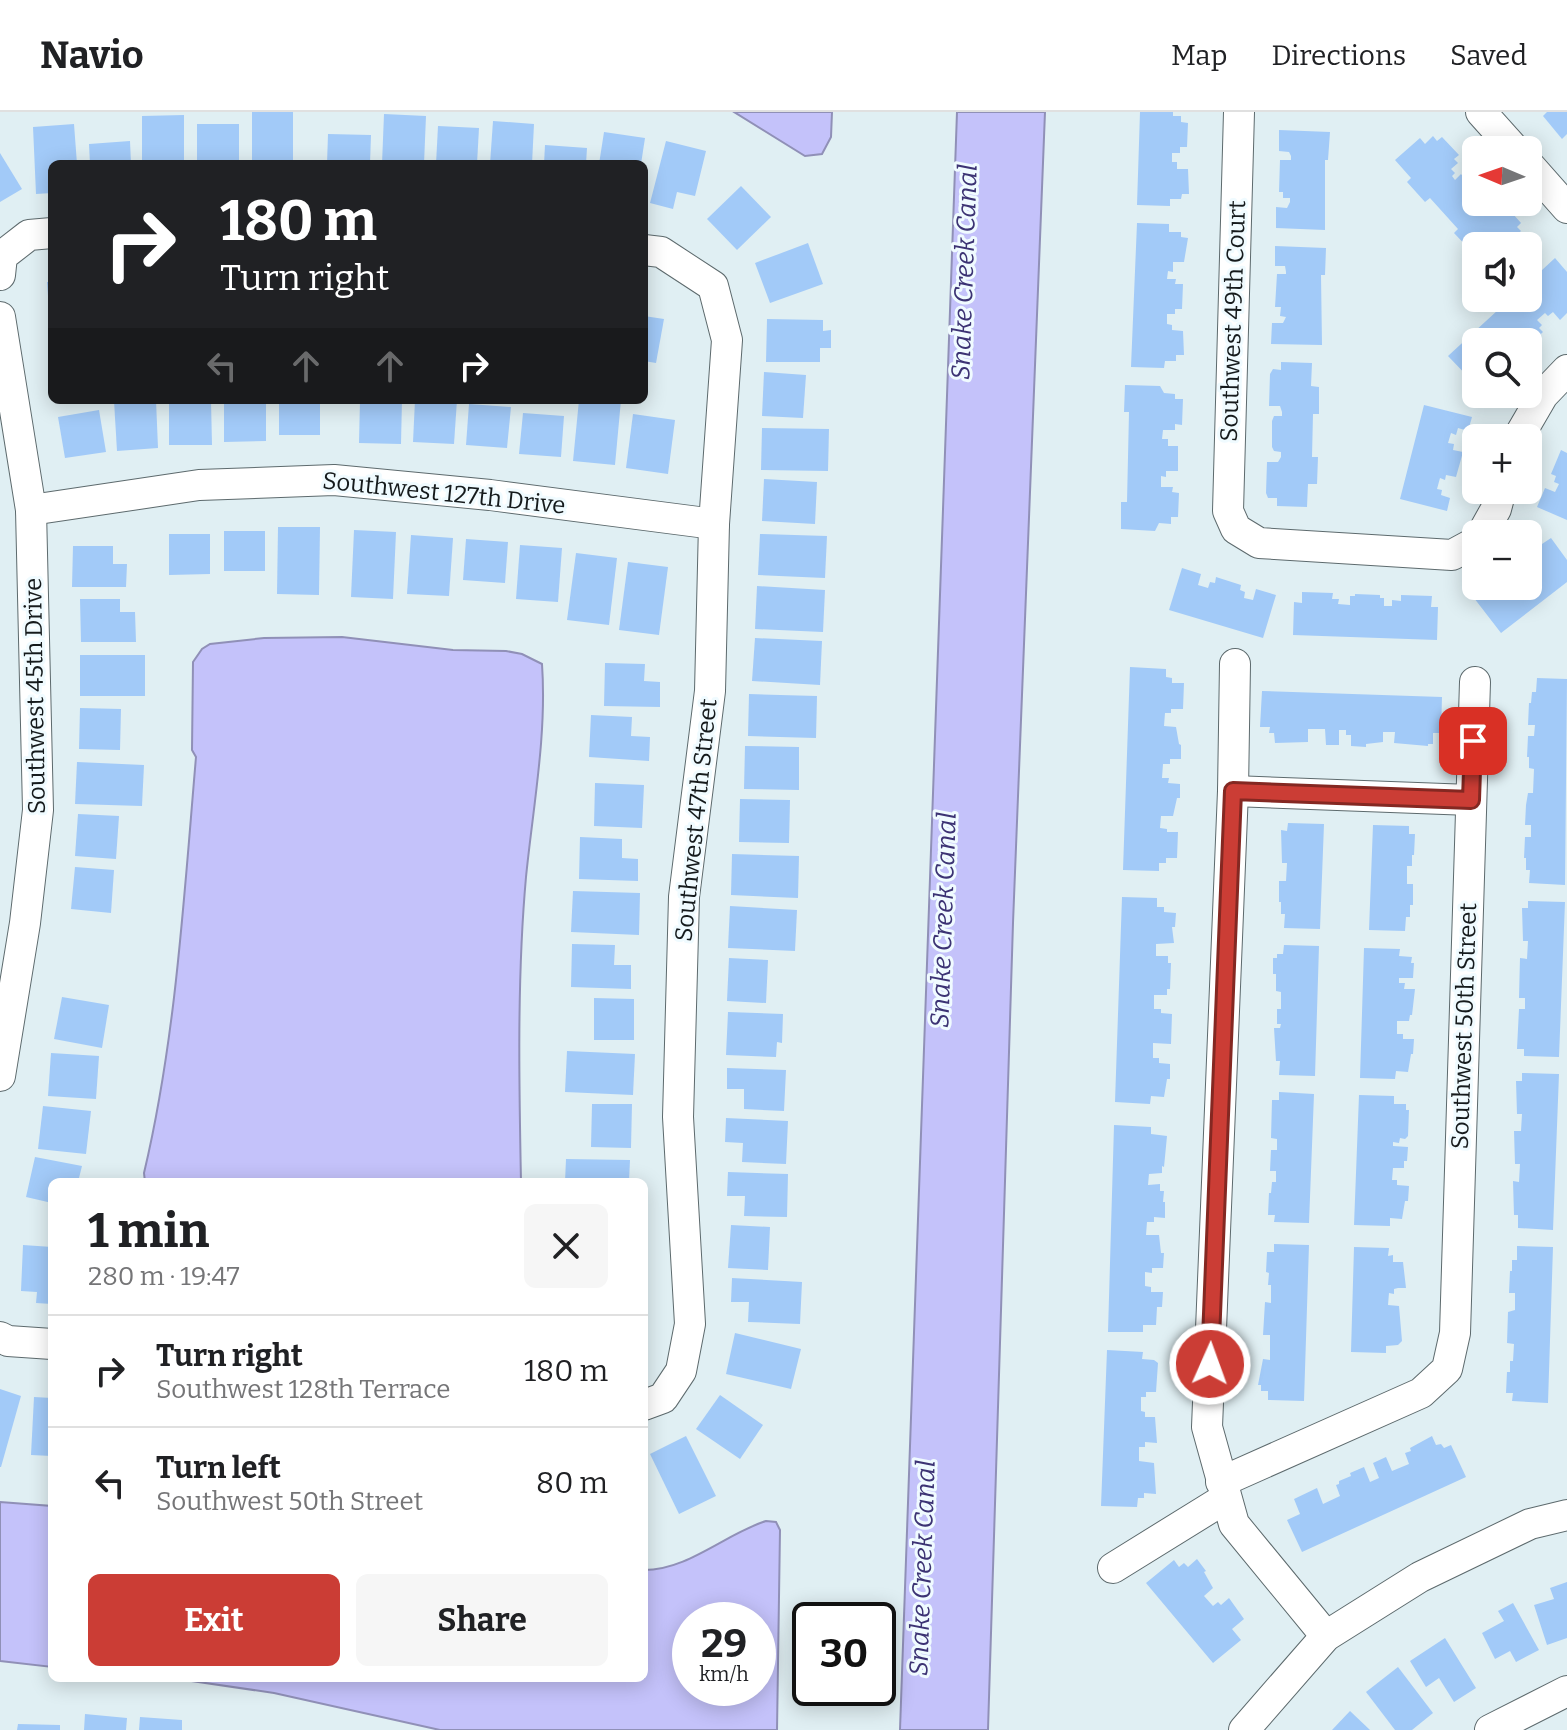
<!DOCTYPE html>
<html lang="en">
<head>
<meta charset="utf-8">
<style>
	body { margin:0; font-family:Bitter,serif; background:#f6f6f6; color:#202124; height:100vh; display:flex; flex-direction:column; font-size:30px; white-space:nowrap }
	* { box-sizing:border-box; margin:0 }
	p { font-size:26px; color:#757577 }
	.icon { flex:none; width:44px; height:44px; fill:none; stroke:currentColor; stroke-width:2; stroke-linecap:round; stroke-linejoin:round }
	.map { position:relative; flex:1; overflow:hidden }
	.details { position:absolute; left:48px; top:1066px; width:600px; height:504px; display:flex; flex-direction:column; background:#fff; border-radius:12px; box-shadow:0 4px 20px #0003 }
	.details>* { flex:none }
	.hud { position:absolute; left:48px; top:48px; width:600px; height:244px; border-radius:12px; box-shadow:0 4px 20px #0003; background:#202124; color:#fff; overflow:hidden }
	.needle { width:52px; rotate:272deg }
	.tools { position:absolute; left:1462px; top:24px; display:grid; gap:16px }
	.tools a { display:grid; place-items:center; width:80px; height:80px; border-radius:12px; background:#fff; box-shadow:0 4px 20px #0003; font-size:40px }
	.speed { position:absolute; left:672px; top:1490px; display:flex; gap:16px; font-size:40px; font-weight:700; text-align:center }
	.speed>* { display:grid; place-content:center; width:104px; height:104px; border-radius:50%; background:#fff; box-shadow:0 4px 20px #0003; line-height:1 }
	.speed small { font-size:20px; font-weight:400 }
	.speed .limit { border:4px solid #111; border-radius:12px; background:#fff; color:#111 }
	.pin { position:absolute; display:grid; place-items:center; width:68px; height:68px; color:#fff; margin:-34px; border-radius:16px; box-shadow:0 4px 12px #0006 }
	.me { position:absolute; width:88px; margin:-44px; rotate:2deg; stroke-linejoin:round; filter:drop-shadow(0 0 6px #0008) }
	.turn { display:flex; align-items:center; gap:28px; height:168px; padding:0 40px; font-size:36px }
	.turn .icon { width:104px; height:104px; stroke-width:2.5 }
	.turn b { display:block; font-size:56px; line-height:68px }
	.lanes { display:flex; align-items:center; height:76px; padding:0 40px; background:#0003; justify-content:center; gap:40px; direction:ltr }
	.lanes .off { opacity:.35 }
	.round { display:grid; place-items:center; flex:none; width:84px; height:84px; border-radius:12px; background:#f6f6f6 }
	.head { display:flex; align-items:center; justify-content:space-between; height:136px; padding:0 40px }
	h1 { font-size:48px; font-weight:700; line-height:60px }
	.action { display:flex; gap:16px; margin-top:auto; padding:16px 40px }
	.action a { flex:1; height:92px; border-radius:12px; background:#cb3d35; color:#fff; font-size:32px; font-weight:700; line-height:92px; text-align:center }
	.action a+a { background:#f6f6f6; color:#202124 }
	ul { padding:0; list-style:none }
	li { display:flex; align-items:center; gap:24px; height:112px; padding:0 40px; border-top:2px solid #e0e0e0 }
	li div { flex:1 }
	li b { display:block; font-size:30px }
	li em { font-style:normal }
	header { display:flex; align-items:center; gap:48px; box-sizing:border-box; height:112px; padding:0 40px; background:#fff; border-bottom:2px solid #e0e0e0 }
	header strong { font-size:38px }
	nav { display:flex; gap:44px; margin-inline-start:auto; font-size:28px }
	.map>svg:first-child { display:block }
</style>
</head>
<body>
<header>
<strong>Navio</strong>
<nav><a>Map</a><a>Directions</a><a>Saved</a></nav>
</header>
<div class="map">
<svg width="1567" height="1618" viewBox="0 0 1567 1618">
	<rect width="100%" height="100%" fill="#e0eff3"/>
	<!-- water -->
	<g fill="#c4c2fa" stroke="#9090b7" stroke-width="2" fill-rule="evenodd">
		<path d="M734 0H832L831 25 822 42 805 44Z"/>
		<path d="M957 0H1045L1013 811 988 1618H900Z"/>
		<path d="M342 525 453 538 506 539 522 542 542 552C547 623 533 695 526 765 517 865 519 970 521 1070H145L144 1061C176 926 184 784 196 645L192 638 193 550 202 537 210 532 264 526Z"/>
		<path d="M0 1390 52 1394V1555L0 1549Z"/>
		<path d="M766 1409 776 1410 780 1418 777 1618H440L274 1581 171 1566H644V1458C688 1458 725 1422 766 1409ZM690 1508H758V1576H690Z"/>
	</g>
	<!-- building -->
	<g fill="#a2caf8">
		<rect x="252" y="0" width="41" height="52"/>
		<path d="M1140 0H1173V4H1181V10L1188 11 1187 35H1180V41H1172V50H1177V57H1188L1189 82H1182L1181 87H1170V94L1137 93Z"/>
		<path d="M1547 0H1567V22L1562 27 1543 4Z"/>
		<path d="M384 2 426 4 424 52H382Z"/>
		<path d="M184 3V52H142V4Z"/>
		<path d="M493 9 534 12 532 52H490Z"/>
		<path d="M74 12 77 52H52V81L36 82 33 15Z"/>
		<rect x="197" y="12" width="42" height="40"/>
		<path d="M438 14 479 16 477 52H436Z"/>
		<path d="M1279 18 1330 20 1328 48H1325V118L1276 116V95L1287 96 1290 90V86H1283V80H1279L1280 48H1291V44L1289 40 1279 39Z"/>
		<path d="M604 20 645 26 641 52H599Z"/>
		<path d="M328 22 371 23 370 52H327Z"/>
		<path d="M1433 24 1437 29 1442 25 1459 43 1454 47 1458 51 1451 57 1455 61 1452 64 1455 68 1461 62 1465 67 1469 62 1476 70V90H1482V97L1490 98 1496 93 1500 98 1505 93 1521 111 1517 115 1521 119 1512 127 1518 134H1476L1473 141 1454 121 1458 117 1430 86 1425 90 1407 70 1411 66 1395 48 1420 26 1425 32Z"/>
		<path d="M130 29 131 52H90L89 32Z"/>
		<path d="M666 29 706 39 695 84 677 80 673 97 650 91Z"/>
		<path d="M545 33 587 36 586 52H544Z"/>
		<path d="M0 41 22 77 0 90Z"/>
		<path d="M741 74 771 105 737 138 707 107Z"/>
		<path d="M1137 111 1169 112V120H1181V125L1188 126 1184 150H1173V160L1168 159 1167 167H1176L1175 172H1183L1182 197H1175V202H1167V212L1172 213V218L1183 219 1184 243H1176V249H1165L1164 256 1131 255Z"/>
		<path d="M808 131 823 172 770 191 755 151Z"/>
		<path d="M1275 134 1326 136 1325 163H1321L1322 233 1271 232 1272 211H1283L1286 205 1280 204 1281 195H1275L1277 162H1286V160L1285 154H1275Z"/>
		<path d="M1555 146 1567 160V201L1560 208 1553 200 1548 204 1545 201 1537 208 1542 213 1539 216 1543 220 1528 234V230H1476V263L1471 268 1448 244 1511 186H1528V171Z"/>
		<path d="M47 170H52V211H50Z"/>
		<path d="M644 204 664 207 656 251 644 249Z"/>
		<path d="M767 207 823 208V219L831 218V236H820V250H766Z"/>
		<path d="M1281 250 1312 251 1311 274 1319 275V302H1313L1312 345H1318L1317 372H1308L1307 395 1277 394V386H1268L1266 381 1267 350H1278L1281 345V340L1274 339 1272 335V309L1274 304H1282V300L1280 294H1269L1270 262 1273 257 1281 258Z"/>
		<path d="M764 260 806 263 803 306 762 304Z"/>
		<path d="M1125 273 1160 274 1164 281 1175 282V287H1183L1182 313 1175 312V318H1163L1162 327H1168V334H1178V359H1166V365L1161 364V375H1173L1172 380 1179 381 1178 405H1171V412L1159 411 1155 419 1121 417V390H1127L1129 300H1124Z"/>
		<path d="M156 288 158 336 117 339 114 289Z"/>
		<path d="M169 288H211L212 333H169Z"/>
		<path d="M224 288H266V329L224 330Z"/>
		<rect x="279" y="288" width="41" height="35"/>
		<path d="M360 288H402L401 332 359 331Z"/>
		<path d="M415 288H457L454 332 413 330Z"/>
		<path d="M579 288H621L615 353 573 349Z"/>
		<path d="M469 292 511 295 507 336 466 333Z"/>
		<path d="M1424 293 1472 305 1468 319 1458 316 1456 323 1451 321 1448 331 1454 332 1453 338 1463 340 1456 365 1446 363 1445 368 1440 366 1437 377 1442 378 1441 383 1450 386 1447 399 1400 387Z"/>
		<path d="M99 298 106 340 65 346 58 305Z"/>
		<path d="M523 301 564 304 561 345 519 342Z"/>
		<path d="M633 302 675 308 668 362 626 356Z"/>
		<path d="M762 316 829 317 828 359 761 358Z"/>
		<path d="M1561 338 1567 341V408L1537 395 1545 376 1555 380 1559 372 1554 370 1556 364 1551 362Z"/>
		<path d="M764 367 817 370 815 412 762 409Z"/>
		<path d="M278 415H320L319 483 277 482Z"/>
		<path d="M354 418 396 420 393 487 351 485Z"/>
		<rect x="224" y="419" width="41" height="40"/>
		<path d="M169 422H210V462L169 463Z"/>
		<path d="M760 422 827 424 825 466 758 463Z"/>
		<path d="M411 423 453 426 449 484 407 482Z"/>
		<path d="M1551 426 1567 448V470L1501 521 1474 486 1485 478 1488 482 1493 478 1496 482 1505 476 1503 474H1528V450L1533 453 1541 447 1538 443 1542 439 1539 434Z"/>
		<path d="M466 427 508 430 505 471 463 468Z"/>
		<path d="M520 433 562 436 558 490 516 487Z"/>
		<path d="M73 434H113V452H127L126 475H72Z"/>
		<path d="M576 441 617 446 609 513 567 508Z"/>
		<path d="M628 450 668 455 659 523 619 518Z"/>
		<path d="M1182 456 1201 462 1198 473 1208 476 1210 470 1215 471 1216 465 1241 473 1240 478 1245 480 1244 486 1253 488 1256 477 1276 483 1263 526 1169 498Z"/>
		<path d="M757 474 825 478 823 520 755 517Z"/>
		<path d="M1302 480 1333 481 1332 487H1339L1338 492 1350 493V484H1355V482L1380 483V486H1384V494H1392V488L1401 489V483L1432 484 1431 495H1438L1437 528 1293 523 1294 490 1302 491Z"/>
		<path d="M80 487H120V500H135L136 530H81Z"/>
		<path d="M755 526 822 529 820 573 752 569Z"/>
		<rect x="80" y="543" width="65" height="41"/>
		<path d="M605 551 645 552 644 569 660 570V595L604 594Z"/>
		<path d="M1130 555 1166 557V565L1172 566V571H1184L1183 597H1171V601H1165L1164 614 1176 615 1179 632 1181 633V647H1170V652H1163L1162 666H1169L1168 671 1180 672V686H1177L1173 704H1161L1160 716 1167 717V720H1178L1177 746H1166V751H1159V759L1123 758Z"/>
		<path d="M1537 566 1567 567 1565 773 1529 771 1530 758H1526V746H1524L1525 725H1531V713H1525L1526 693 1528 681H1533L1534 657 1529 656V645H1527L1528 624H1534L1535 613H1528L1529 591H1531L1532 580H1536Z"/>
		<path d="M1262 579 1442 585 1441 621H1433V632H1428V634L1394 631 1395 620H1383V630L1366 632V635L1351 634V623H1346V618H1339V633H1326L1325 617H1308V630L1275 631 1274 621H1269L1270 615H1260Z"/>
		<path d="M749 582 817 584 816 626 748 624Z"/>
		<path d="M80 596 121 597 120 638 79 637Z"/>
		<path d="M591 603 632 605 631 624 650 625 649 649 589 645Z"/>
		<path d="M745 634 799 635V678L744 677Z"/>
		<path d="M77 650 144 653 142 694 75 692Z"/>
		<path d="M595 671 644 673 642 716 594 714Z"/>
		<path d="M740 687 790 688 789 731 739 730Z"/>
		<path d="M78 702 119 704 116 747 75 744Z"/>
		<path d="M1288 711 1324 712 1320 817 1284 816 1285 802H1281V790H1279V769H1286L1287 751H1282L1281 718 1287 719Z"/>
		<path d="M1373 713 1409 714V722H1415L1414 743H1412V754H1407V772H1413V793H1410V805H1406L1405 819 1369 818Z"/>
		<path d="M580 725 622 727V746L638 747V769L579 767Z"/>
		<path d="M732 742 799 744 798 786 731 783Z"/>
		<path d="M75 755 114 758 111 801 71 797Z"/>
		<path d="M573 779 640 781 639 823 571 820Z"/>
		<path d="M1122 785 1157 786V795H1164V800L1176 801 1175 815H1172L1174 831 1156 832V844H1168V851H1171L1170 877H1167V883H1154V897H1161V901L1172 902 1171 932 1153 931V946H1159V951L1170 952V967H1167L1164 985 1151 984 1150 992 1115 990Z"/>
		<path d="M1528 789 1565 790 1559 945 1524 944V937H1517L1519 897H1525V886H1519L1520 846 1527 847 1528 829H1523L1522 796H1528Z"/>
		<path d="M730 794 797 798 795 839 728 836Z"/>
		<path d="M572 832 615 833 614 853H631V877L571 875Z"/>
		<path d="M1284 833 1319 834 1315 964 1279 963 1280 949H1276L1274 916H1280L1281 912H1277V897H1281V880L1276 879V862H1273V846H1277V842H1283Z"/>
		<path d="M1364 836 1400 837 1399 844 1412 845 1411 851H1414L1413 866H1399V871H1405L1404 877H1415L1412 903H1410L1409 909H1397V922H1403V927H1414L1413 942H1411L1408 960 1396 959 1395 967 1360 966Z"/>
		<path d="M729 846 768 848 766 891 727 889Z"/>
		<path d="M62 885 109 893 102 936 54 927Z"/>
		<path d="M594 886 634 887V928H594Z"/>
		<path d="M728 900 783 902 782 931 777 930 776 945 726 943Z"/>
		<path d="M567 939 635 942 633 983 565 980Z"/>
		<path d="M51 941 99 944 96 987 48 984Z"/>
		<path d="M727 956 786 958 784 999 744 997V977H727Z"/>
		<path d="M1522 961 1559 962 1553 1118 1518 1116V1103H1514L1513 1069 1519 1070 1520 1052H1515L1514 1019H1521L1522 1002H1517L1516 969H1522Z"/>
		<path d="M1279 980 1314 982 1309 1111 1274 1110 1275 1103H1268L1269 1081H1271L1272 1070H1276V1059H1270L1271 1038H1277V1027L1271 1026 1272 988H1279Z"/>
		<path d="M1359 983 1394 984V992H1406V998H1409L1408 1024 1405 1027 1400 1026 1399 1031 1393 1030V1034L1408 1035 1407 1049H1404V1056H1393L1392 1068H1397V1073L1409 1074 1408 1089H1405L1402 1107 1390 1106V1114L1354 1113Z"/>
		<path d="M592 992H632L631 1036 591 1035Z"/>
		<path d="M43 994 91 999 86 1042 38 1037Z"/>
		<path d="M726 1006 788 1009 786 1052 742 1050 743 1031 725 1030Z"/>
		<path d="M1114 1013 1151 1015V1022L1167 1024 1164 1055 1162 1054V1061L1149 1062 1148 1073 1160 1072V1079H1164L1163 1090H1165V1106L1154 1105V1110H1147L1146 1123H1159L1161 1141H1164L1163 1156H1152V1161L1145 1160V1174L1151 1175V1180H1163L1162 1195H1157L1156 1213H1143V1220H1108Z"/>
		<path d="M35 1045 82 1054 78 1070H52V1091L26 1085Z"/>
		<path d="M566 1047 630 1048 629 1070H565Z"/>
		<path d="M728 1060 788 1062 787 1105 744 1104 745 1084H727Z"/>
		<path d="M731 1113 770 1115 768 1158 728 1156Z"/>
		<path d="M1274 1132 1309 1133 1304 1289 1268 1288V1279H1261V1273H1258L1263 1247 1270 1248V1223H1263L1265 1190 1271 1191V1173H1268L1269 1161 1266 1160 1267 1140H1274Z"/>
		<path d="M23 1133 52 1135V1192L36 1191 37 1180 21 1179Z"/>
		<path d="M1517 1134 1553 1135 1548 1291 1512 1289 1513 1281H1506L1507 1260H1510V1249H1513L1514 1232 1507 1231 1508 1200 1515 1198V1181H1509L1510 1159H1512V1148H1517Z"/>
		<path d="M1354 1135 1389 1136 1388 1144 1393 1143V1150H1403L1406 1176H1398L1394 1177V1182L1389 1181 1388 1193 1399 1194 1402 1229 1398 1233 1386 1234V1241L1351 1240Z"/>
		<path d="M732 1166 802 1170 800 1212 748 1210 749 1190H731Z"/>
		<path d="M735 1221 801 1237 791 1277 726 1262Z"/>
		<path d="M1107 1238 1143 1240 1142 1247 1154 1248 1158 1251 1156 1280H1146V1285H1141V1299L1145 1300V1305H1155L1157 1331 1145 1330V1335H1139V1349L1154 1351 1156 1382 1144 1381V1386H1138L1137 1395 1101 1394Z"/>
		<path d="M0 1277 21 1284 1 1355H0Z"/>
		<path d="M720 1283 763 1313 740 1347 696 1317Z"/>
		<path d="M34 1285 52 1286V1344L31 1343Z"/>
		<path d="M686 1324 716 1384 679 1402 650 1342Z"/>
		<path d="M1432 1324 1436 1333 1441 1332 1444 1336 1451 1333 1466 1365 1302 1440 1287 1408 1300 1402 1294 1387 1317 1376 1323 1392 1340 1384 1336 1373 1339 1372V1369L1351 1364 1350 1361 1364 1355 1370 1370 1379 1366 1373 1351 1386 1345 1392 1359 1409 1352 1405 1341 1411 1339 1410 1336Z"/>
		<path d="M1197 1447 1206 1459 1204 1460 1213 1476 1204 1484 1213 1494 1218 1490 1221 1493 1229 1486 1244 1507 1232 1517 1241 1528 1213 1551 1146 1471 1174 1448 1179 1455 1184 1451 1188 1455Z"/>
		<path d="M1567 1470V1526L1547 1533 1534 1493 1554 1487 1550 1476Z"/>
		<path d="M1513 1491 1539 1538 1516 1550 1510 1539 1495 1547 1482 1521 1504 1509 1498 1499Z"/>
		<path d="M1445 1526 1476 1576 1454 1590 1439 1566 1426 1575 1410 1549Z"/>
		<path d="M1398 1555 1433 1601 1412 1618H1395L1366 1580Z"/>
		<path d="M1350 1599 1370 1618H1332Z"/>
		<path d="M85 1602 127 1606 126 1618H84Z"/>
		<path d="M140 1605 182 1608V1618H139Z"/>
		<path d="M18 1612 60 1613V1618H17Z"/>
	</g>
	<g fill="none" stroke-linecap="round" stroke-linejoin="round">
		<defs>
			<g id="minor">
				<path d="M1239 0 1228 399 1236 417 1259 431 1452 443 1476 430"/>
				<path d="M1481 0 1515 38"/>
				<path d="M1528 52 1567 96"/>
				<path d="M644 138 661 140 713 174 727 228 714 412 710 579 684 785 678 1005 690 1212 681 1259 663 1286 644 1293"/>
				<path d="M0 163 2 144 29 123 52 121"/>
				<path d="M0 205 31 398 38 698 25 811 0 964"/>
				<path d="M1518 326 1543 283 1567 258"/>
				<path d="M31 398 199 373 334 368 490 383 714 412"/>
				<path d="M1482 422 1496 397 1501 378"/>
				<path d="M1235 552 1233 679 1207 1315 1234 1412 1326 1524"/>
				<path d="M1233 679 1471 688"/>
				<path d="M0 1225 8 1229 52 1232"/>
				<path d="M1221 1370 1421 1281 1447 1257 1455 1221 1475 570"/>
				<path d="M1113 1456 1226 1386"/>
				<path d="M1244 1618 1326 1524 1420 1465 1530 1412 1567 1403"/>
				<path d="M1490 1618 1567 1579"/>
			</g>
		</defs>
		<!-- minor casing -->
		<use href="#minor" stroke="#5d6a6d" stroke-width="32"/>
		<!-- minor -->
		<use href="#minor" stroke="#fff" stroke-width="30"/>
	</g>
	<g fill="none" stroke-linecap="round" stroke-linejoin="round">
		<defs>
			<path id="route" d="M1210 1252 1233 679 1471 688 1473 629"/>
		</defs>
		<!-- route casing -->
		<use href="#route" stroke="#842822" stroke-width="20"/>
		<!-- route -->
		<use href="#route" stroke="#cb3d35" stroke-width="14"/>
	</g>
	<g text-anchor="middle" stroke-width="6" stroke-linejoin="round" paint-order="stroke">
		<!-- street labels -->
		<g font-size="24" fill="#151a1c" stroke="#f0fbff">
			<text transform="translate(1233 209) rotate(-88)" y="8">Southwest 49th Court</text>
			<text transform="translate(444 381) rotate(6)" y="8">Southwest 127th Drive</text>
			<text transform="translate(35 584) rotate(-91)" y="8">Southwest 45th Drive</text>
			<text transform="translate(696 708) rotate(-84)" y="8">Southwest 47th Street</text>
			<text transform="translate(1464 914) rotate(-88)" y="8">Southwest 50th Street</text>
		</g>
		<!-- water labels -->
		<g font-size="26" font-style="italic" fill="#3c3374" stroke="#f0fbff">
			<text transform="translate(964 160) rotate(-88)" y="9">Snake Creek Canal</text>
			<text transform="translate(943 808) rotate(-88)" y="9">Snake Creek Canal</text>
			<text transform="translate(922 1456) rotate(-88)" y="9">Snake Creek Canal</text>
		</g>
	</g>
</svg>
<div class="tools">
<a><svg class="needle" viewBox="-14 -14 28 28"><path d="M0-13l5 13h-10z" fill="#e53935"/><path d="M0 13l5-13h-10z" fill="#757577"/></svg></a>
<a><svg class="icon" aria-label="sound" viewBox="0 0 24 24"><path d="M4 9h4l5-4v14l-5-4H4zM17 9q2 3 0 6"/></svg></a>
<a><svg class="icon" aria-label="search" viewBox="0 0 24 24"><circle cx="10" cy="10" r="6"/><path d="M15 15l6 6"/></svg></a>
<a>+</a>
<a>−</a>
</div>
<div class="speed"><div>29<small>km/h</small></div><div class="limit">30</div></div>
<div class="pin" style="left:1473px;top:629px;background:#d93025"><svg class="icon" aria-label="arrive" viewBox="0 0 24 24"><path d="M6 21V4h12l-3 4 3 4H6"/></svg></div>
<svg class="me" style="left:1210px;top:1252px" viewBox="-20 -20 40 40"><circle r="17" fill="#cb3d35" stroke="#fff" stroke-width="3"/><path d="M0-11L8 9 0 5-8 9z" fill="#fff"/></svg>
<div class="hud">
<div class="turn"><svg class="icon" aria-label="right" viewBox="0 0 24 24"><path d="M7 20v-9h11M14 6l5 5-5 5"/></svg><div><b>180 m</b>Turn right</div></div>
<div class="lanes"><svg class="icon off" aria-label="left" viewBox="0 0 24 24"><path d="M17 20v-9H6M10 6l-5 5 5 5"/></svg><svg class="icon off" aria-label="ahead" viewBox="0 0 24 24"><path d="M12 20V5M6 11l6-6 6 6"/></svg><svg class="icon off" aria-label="ahead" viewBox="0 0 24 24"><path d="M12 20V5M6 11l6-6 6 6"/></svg><svg class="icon" aria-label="right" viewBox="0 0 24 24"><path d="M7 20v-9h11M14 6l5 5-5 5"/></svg></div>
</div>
<section class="details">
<div class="head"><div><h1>1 min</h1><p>280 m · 19:47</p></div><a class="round"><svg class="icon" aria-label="close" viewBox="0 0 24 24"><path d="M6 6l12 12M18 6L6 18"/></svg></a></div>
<ul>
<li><svg class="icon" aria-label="right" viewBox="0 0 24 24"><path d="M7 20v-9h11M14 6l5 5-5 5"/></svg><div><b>Turn right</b><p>Southwest 128th Terrace</p></div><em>180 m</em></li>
<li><svg class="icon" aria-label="left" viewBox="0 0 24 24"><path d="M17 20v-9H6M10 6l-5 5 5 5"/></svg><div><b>Turn left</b><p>Southwest 50th Street</p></div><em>80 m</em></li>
</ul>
<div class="action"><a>Exit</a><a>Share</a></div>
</section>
</div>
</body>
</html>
